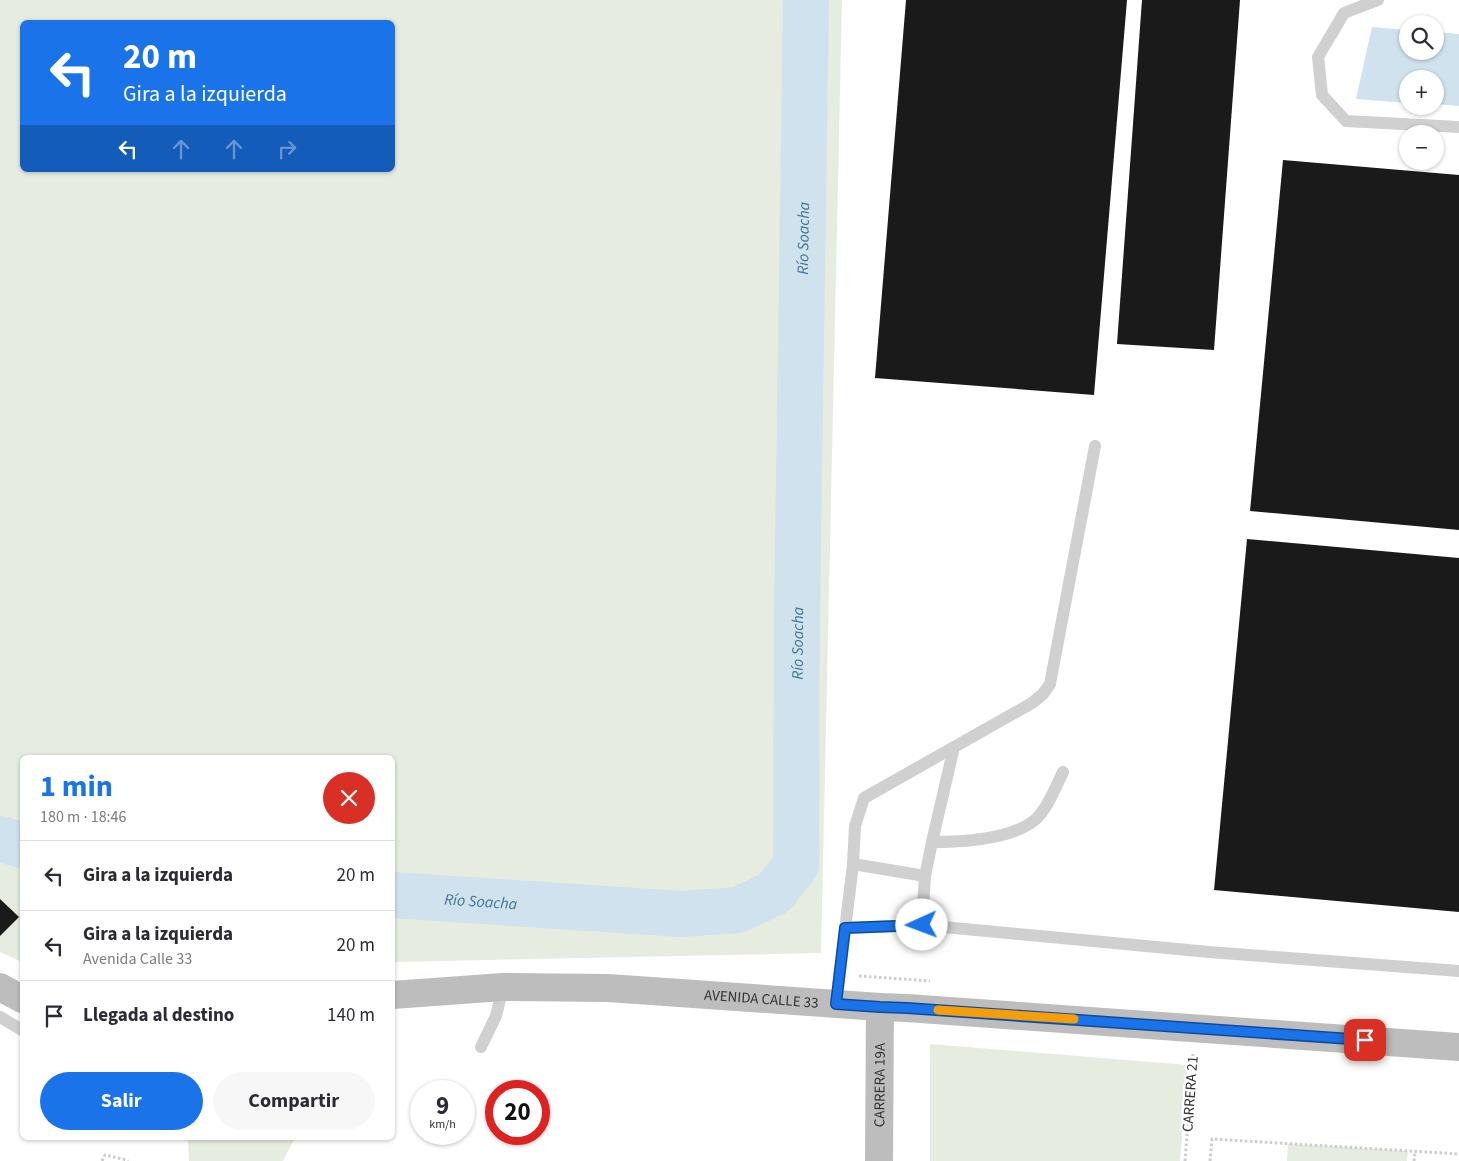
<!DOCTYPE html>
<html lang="es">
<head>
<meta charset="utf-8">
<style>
	body { margin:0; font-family:"Source Sans 3",sans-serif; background:#f7f7f7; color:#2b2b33; height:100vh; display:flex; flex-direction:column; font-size:19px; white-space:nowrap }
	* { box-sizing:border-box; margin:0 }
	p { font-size:16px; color:#7c7c81 }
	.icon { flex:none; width:28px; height:28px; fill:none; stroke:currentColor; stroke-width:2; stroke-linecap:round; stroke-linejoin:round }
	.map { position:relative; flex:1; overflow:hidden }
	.panel { position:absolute; left:20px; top:755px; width:375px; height:385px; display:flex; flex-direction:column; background:#fff; border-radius:8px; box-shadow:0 1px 4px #0004 }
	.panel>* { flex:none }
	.banner { position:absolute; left:20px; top:20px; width:375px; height:152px; border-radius:8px; box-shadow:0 1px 4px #0004; background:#1a73e8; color:#fff; overflow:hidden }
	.controls { position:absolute; left:1399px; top:15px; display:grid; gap:10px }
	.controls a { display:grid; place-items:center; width:45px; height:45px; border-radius:50%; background:#fff; box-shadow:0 1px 4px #0004; font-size:25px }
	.speed { position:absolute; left:410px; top:1080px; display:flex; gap:10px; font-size:25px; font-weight:700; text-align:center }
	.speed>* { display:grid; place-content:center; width:65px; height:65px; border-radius:50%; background:#fff; box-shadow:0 1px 4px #0004; line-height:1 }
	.speed small { font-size:12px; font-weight:400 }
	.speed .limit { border:8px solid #d22; background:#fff; color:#111 }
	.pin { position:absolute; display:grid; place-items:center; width:42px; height:42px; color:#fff; margin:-21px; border-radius:10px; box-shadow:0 2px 8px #0006 }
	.me { position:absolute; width:55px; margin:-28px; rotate:268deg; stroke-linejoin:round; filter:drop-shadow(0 0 4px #0008) }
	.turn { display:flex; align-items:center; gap:18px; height:105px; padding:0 20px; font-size:22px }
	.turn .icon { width:65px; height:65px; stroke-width:2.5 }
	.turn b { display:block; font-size:35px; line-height:42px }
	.lanes { display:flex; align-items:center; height:48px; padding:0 20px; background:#0003; justify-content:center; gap:25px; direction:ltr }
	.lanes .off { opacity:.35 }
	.round { display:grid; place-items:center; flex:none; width:52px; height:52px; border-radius:26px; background:#f7f7f7 }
	.head { display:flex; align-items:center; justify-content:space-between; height:85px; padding:0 20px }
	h1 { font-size:30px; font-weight:700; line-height:38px; color:#1a73e8 }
	.action { display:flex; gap:10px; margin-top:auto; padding:10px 20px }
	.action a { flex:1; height:58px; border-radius:30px; background:#1a73e8; color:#fff; font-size:20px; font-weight:700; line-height:58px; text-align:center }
	.action a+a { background:#f7f7f7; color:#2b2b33 }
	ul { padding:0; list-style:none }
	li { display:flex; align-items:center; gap:15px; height:70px; padding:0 20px; border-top:1px solid #e1e1e2 }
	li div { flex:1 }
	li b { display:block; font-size:19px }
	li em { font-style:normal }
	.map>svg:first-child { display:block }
</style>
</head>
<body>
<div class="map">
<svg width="1459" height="1161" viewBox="0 0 1459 1161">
	<rect width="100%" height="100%" fill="#fff"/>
	<!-- green -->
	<g fill="#e6ecdf" fill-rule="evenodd">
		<path d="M0 0H842L821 953 393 962 392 758H22V962L0 952ZM22 22H392V170H22Z"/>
		<path d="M930 1044 1188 1065 1180 1161H930Z"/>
		<path d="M188 1138H295L283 1161H189Z"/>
		<path d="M1288 1144 1408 1151 1407 1161H1287Z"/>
	</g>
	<!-- water -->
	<path fill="#cfe2ee" d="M1372 27 1407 30 1408 51H1435V32L1459 34V106L1435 104V79H1408L1407 103 1356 99Z"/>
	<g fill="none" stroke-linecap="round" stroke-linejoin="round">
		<!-- river -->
		<g stroke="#cfe2ee" stroke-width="46">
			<path d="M0 839 22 845"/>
			<path id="s1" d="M392 895 681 914 738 910 774 893 796 865 797 614 806 0"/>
		</g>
	</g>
	<!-- building -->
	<g fill="#1a1a1a">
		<path d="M906 0H1127L1094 395 875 378Z"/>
		<path d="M1142 0H1240L1214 350 1117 344Z"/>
		<path d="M1283 160 1459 175V530L1250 511Z"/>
		<path d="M1247 539 1459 558V912L1214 890Z"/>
		<path d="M0 899 19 917 0 936Z"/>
	</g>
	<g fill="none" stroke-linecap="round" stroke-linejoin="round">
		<!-- path -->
		<g stroke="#cdcdcd" stroke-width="3" stroke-dasharray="2.5 2.5" stroke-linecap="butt">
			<path d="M859 976 930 981"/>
			<path d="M102 1161 105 1155 127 1160 128 1161"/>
			<path d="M1185 1161 1193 1054"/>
			<path d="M1210 1161 1212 1139 1459 1154"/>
			<path d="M1414 1161 1415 1151"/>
		</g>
		<!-- lane -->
		<g stroke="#d0d0d0" stroke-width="12">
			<path d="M1378 0 1344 13 1318 57 1322 95 1346 121 1459 127"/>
			<path d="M932 842 954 747"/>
			<path d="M853 864 925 876"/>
			<path d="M922 925 925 876 932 842C962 842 1012 840 1036 819 1048 808 1056 786 1063 772"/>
			<path d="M845 928 922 925 1209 952 1459 971"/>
			<path d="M836 1004 853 864 855 826 864 798 1032 703 1043 694 1050 684 1095 446"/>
			<path d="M0 1017 22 1030"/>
			<path d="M481 1047 496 1016 503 987"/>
		</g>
		<!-- secondary -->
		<g stroke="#bdbdbd" stroke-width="28">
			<path d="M0 987 22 999"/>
			<path id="s2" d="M392 995 503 987 608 988 880 1007 907 1008 1459 1047"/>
			<path id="s3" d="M879 1161 880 1007"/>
		</g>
	</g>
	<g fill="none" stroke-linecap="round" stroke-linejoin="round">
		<defs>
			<path id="route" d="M922 925 845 928 836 1004 880 1007 907 1008 1365 1040"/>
		</defs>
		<!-- route casing -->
		<use href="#route" stroke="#114b97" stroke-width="12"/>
		<!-- route -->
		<use href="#route" stroke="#1a73e8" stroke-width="9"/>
		<!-- slow -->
		<path stroke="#f59e0b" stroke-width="9" d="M938 1010 1074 1019"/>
	</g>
	<g text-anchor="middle" stroke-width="5" stroke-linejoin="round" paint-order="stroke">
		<!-- street labels -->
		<g font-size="15" fill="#333" stroke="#fff">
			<text dy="5" stroke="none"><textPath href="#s2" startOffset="370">AVENIDA CALLE 33</textPath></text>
			<text dy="5" stroke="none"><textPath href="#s3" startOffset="76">CARRERA 19A</textPath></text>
			<text transform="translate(1190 1094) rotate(-86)" y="5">CARRERA 21</text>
		</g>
		<!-- water labels -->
		<g font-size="16" font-style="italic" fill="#3f7597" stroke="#fff">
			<text dy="6" stroke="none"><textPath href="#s1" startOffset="1049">Río Soacha</textPath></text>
			<text dy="6" stroke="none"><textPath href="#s1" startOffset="644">Río Soacha</textPath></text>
			<text dy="6" stroke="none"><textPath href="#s1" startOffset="89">Río Soacha</textPath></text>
		</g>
	</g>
</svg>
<div class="controls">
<a><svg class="icon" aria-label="search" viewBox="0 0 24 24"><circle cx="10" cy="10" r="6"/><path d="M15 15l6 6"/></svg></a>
<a>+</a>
<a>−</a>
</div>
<div class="speed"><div>9<small>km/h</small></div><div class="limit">20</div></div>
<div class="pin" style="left:1365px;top:1040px;background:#d93025"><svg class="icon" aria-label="arrive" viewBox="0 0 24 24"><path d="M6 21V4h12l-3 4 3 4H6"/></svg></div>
<svg class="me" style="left:922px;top:925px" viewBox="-20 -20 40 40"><circle r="19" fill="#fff"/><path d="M0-13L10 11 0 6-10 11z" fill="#1a73e8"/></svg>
<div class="banner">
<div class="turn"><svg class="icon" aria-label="left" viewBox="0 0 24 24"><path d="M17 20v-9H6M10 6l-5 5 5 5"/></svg><div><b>20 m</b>Gira a la izquierda</div></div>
<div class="lanes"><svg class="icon" aria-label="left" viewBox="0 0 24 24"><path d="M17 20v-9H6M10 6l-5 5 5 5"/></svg><svg class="icon off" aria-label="ahead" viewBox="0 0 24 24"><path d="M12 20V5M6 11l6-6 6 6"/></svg><svg class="icon off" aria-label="ahead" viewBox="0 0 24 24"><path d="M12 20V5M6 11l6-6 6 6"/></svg><svg class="icon off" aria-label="right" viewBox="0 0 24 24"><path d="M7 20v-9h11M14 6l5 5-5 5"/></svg></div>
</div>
<section class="panel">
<div class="head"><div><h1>1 min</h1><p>180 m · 18:46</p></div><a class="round" style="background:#d93025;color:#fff"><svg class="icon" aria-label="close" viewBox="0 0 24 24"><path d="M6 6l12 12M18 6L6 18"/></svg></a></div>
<ul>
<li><svg class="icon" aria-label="left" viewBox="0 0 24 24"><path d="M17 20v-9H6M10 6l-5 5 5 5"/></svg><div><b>Gira a la izquierda</b></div><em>20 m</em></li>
<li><svg class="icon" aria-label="left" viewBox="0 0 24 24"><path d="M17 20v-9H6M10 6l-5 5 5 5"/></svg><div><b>Gira a la izquierda</b><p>Avenida Calle 33</p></div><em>20 m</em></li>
<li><svg class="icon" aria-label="arrive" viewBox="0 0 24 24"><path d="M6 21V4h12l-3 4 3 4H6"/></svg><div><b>Llegada al destino</b></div><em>140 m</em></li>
</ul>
<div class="action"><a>Salir</a><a>Compartir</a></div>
</section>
</div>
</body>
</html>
